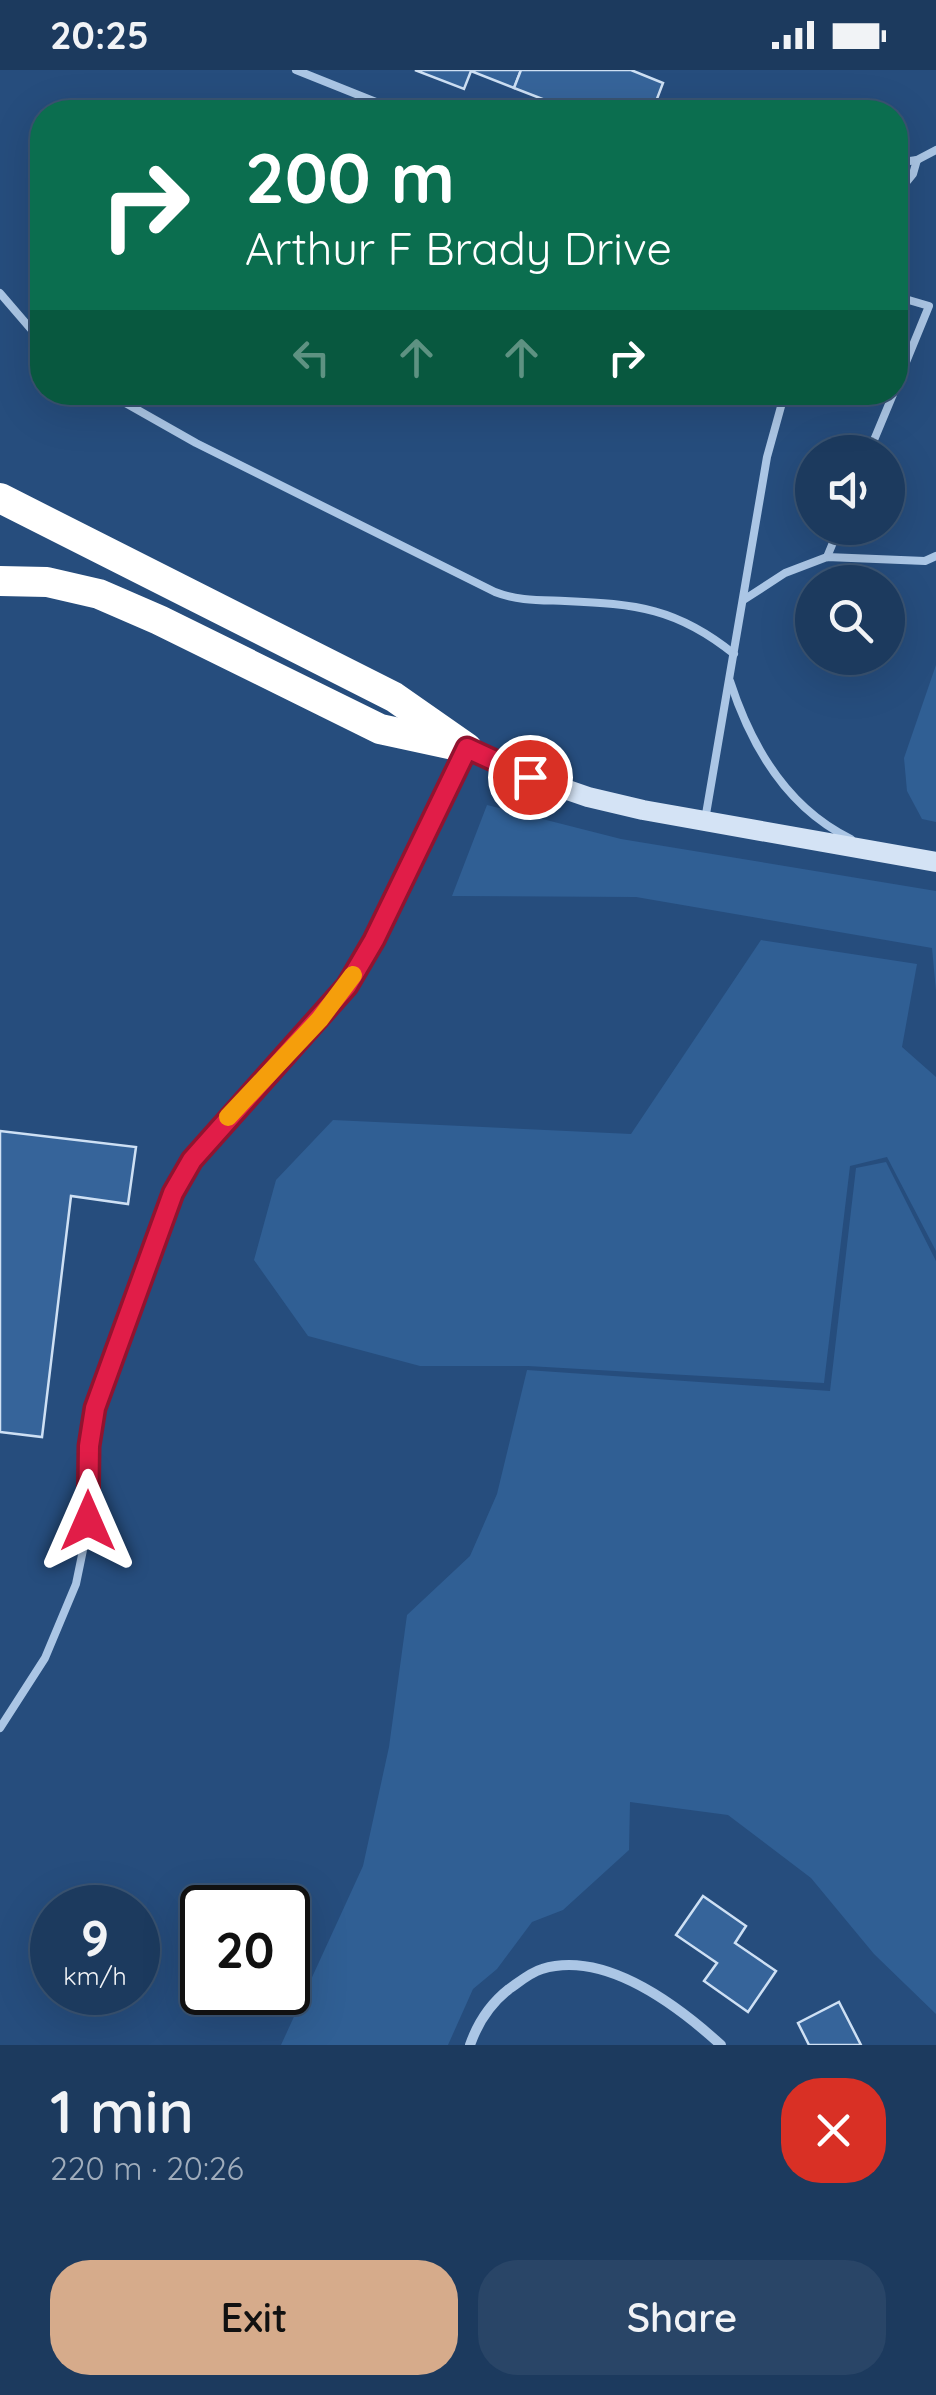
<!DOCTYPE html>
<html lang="en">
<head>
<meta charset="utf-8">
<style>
	body { margin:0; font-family:Quicksand,sans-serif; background:#294567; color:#f1f3f6; height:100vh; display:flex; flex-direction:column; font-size:38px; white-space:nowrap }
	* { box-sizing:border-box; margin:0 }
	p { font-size:32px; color:#a0adbc }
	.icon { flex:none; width:55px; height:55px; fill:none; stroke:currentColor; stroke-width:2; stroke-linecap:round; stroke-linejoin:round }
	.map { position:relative; height:1975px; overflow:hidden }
	.details { display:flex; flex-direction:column; background:#1c3a5e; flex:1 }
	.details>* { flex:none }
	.guide { position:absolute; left:30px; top:30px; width:878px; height:305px; border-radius:40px; box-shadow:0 10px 40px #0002,0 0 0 2px #3a5473; background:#0b6e4f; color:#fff; overflow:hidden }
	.tools { position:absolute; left:795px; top:365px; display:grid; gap:20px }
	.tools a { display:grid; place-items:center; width:110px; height:110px; border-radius:50%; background:#1c3a5e; box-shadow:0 10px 40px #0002,0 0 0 2px #3a5473; font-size:50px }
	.speed { position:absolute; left:30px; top:1815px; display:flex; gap:20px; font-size:50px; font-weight:700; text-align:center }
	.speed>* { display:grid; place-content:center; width:130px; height:130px; border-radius:50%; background:#1c3a5e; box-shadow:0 10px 40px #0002,0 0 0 2px #3a5473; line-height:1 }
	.speed small { font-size:25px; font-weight:400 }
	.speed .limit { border:5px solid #111; border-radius:15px; background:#fff; color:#111 }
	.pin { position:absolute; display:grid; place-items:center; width:85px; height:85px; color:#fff; margin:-42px; border:5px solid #fff; border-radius:50%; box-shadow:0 2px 10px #0007 }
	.me { position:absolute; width:110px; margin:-55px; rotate:0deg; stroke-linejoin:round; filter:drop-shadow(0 0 8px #0008) }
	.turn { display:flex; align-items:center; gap:35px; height:210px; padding:0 50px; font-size:45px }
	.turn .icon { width:130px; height:130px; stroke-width:2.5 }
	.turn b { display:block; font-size:70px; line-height:85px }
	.lanes { display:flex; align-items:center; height:95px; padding:0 50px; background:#0003; justify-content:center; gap:50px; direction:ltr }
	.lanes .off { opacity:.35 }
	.round { display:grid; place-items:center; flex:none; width:105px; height:105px; border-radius:40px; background:#294567 }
	.headline { display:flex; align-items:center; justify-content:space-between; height:170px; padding:0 50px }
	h1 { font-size:60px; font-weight:600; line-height:75px }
	.button { display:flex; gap:20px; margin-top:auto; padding:20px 50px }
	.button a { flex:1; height:115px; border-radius:40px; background:#d6ab8b; color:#111; font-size:40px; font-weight:600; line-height:115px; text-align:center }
	.button a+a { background:#294567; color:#f1f3f6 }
	.status { display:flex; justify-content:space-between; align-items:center; height:70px; padding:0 50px; background:#1c3a5e; direction:ltr }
	.status svg { height:28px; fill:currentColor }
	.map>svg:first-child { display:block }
</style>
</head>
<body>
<div class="status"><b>20:25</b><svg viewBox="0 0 49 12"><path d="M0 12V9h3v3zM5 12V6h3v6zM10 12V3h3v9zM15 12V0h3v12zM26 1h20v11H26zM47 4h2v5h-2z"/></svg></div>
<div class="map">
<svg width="936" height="1975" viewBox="0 0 936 1975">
	<rect width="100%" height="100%" fill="#264d7d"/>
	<!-- green -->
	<g fill="#305f94">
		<path d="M936 595V752L922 749 907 721 904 688Z"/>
		<path d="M487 735 621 769 936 821V921L932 878 636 827 452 826Z"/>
		<path d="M761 870 917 894 902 977 936 1007V1181L887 1087 850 1096 824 1313 528 1296H420L308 1266 254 1190 276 1110 333 1050 631 1064Z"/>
		<path d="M886 1092 936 1191V1944L874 1884 811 1808 728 1745 630 1732 629 1780 563 1840 532 1852 497 1899 473 1919 448 1975H281L363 1796 389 1677 407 1545 470 1486 497 1424 527 1300 830 1321 856 1098Z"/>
	</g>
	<!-- building -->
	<g fill="#36649a" stroke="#cee0f4" stroke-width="2.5">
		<path d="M415 0H521L514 18 471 1 464 19Z"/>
		<path d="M521 0H631L663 13 652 42H576L514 18Z"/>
		<path d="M0 1061 136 1077 128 1134 71 1126 42 1367 0 1362Z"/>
		<path d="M703 1826 746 1856 735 1873 776 1901 748 1942 704 1911 717 1893 676 1865Z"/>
		<path d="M839 1932 861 1975H809L798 1953Z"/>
	</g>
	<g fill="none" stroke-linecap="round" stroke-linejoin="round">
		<!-- lane -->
		<g stroke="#abc6e5" stroke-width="8">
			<path d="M296 0 401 42"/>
			<path d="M895 93 917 90 936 80"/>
			<path d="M895 126 913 104 917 90"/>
			<path d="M0 223 42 272"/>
			<path d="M895 226 929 236 895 319"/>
			<path d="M106 322 196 373 495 522C518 531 541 530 565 531 636 534 677 538 734 584"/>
			<path d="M869 382 894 322"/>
			<path d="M827 487 839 458"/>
			<path d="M745 529 785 503 827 487 925 491 936 486"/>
			<path d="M730 611C751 676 787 738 851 769"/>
			<path d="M705 750 767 387 785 322"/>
			<path d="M0 1658 45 1588 76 1514 89 1451V1377L95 1338 173 1123 192 1090 347 916 374 870 463 685"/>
		</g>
		<!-- street -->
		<path stroke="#abc6e5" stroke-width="10" d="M470 1975C478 1952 490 1934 509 1919 519 1912 531 1902 542 1899 605 1880 678 1936 721 1975"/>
		<!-- secondary -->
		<path stroke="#d4e3f5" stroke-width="20" d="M467 678 530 707 588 727 643 740 936 792"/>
		<!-- highway -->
		<g stroke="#fff" stroke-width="30">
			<path d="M0 428 394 627 467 678"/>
			<path d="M0 511 47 512 99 524 159 550 380 659 454 675"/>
		</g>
	</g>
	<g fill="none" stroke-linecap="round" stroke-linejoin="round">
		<defs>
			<path id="route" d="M88 1451 89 1376 95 1338 173 1123 192 1090 347 916 374 870 467 678 530 707"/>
		</defs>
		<!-- route casing -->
		<use href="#route" stroke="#92132f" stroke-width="25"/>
		<!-- route -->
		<use href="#route" stroke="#e11d48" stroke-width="18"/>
		<!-- slow -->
		<path stroke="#f59e0b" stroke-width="18" d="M228 1047 320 949 353 905"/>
	</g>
</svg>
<div class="tools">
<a><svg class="icon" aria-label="sound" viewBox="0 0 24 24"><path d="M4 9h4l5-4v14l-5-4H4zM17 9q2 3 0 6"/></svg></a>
<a><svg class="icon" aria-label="search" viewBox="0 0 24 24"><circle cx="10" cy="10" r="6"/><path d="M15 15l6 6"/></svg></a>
</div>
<div class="speed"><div>9<small>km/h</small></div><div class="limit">20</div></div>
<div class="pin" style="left:530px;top:707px;background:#d93025"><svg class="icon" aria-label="arrive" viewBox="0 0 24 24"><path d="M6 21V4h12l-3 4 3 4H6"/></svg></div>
<svg class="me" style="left:88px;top:1451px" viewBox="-20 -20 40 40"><path d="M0-17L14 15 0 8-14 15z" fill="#e11d48" stroke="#fff" stroke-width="4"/></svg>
<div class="guide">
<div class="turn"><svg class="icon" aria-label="right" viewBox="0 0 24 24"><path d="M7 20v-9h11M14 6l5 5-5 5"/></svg><div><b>200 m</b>Arthur F Brady Drive</div></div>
<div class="lanes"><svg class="icon off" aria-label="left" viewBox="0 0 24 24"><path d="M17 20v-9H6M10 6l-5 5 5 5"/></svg><svg class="icon off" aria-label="ahead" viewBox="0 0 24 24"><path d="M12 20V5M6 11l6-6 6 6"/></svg><svg class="icon off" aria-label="ahead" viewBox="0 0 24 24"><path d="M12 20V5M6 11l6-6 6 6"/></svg><svg class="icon" aria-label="right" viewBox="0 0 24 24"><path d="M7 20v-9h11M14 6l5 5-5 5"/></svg></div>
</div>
</div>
<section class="details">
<div class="headline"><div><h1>1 min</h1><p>220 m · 20:26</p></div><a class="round" style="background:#d93025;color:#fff"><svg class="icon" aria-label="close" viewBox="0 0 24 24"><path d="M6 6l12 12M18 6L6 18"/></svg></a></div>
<div class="button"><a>Exit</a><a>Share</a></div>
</section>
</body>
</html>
